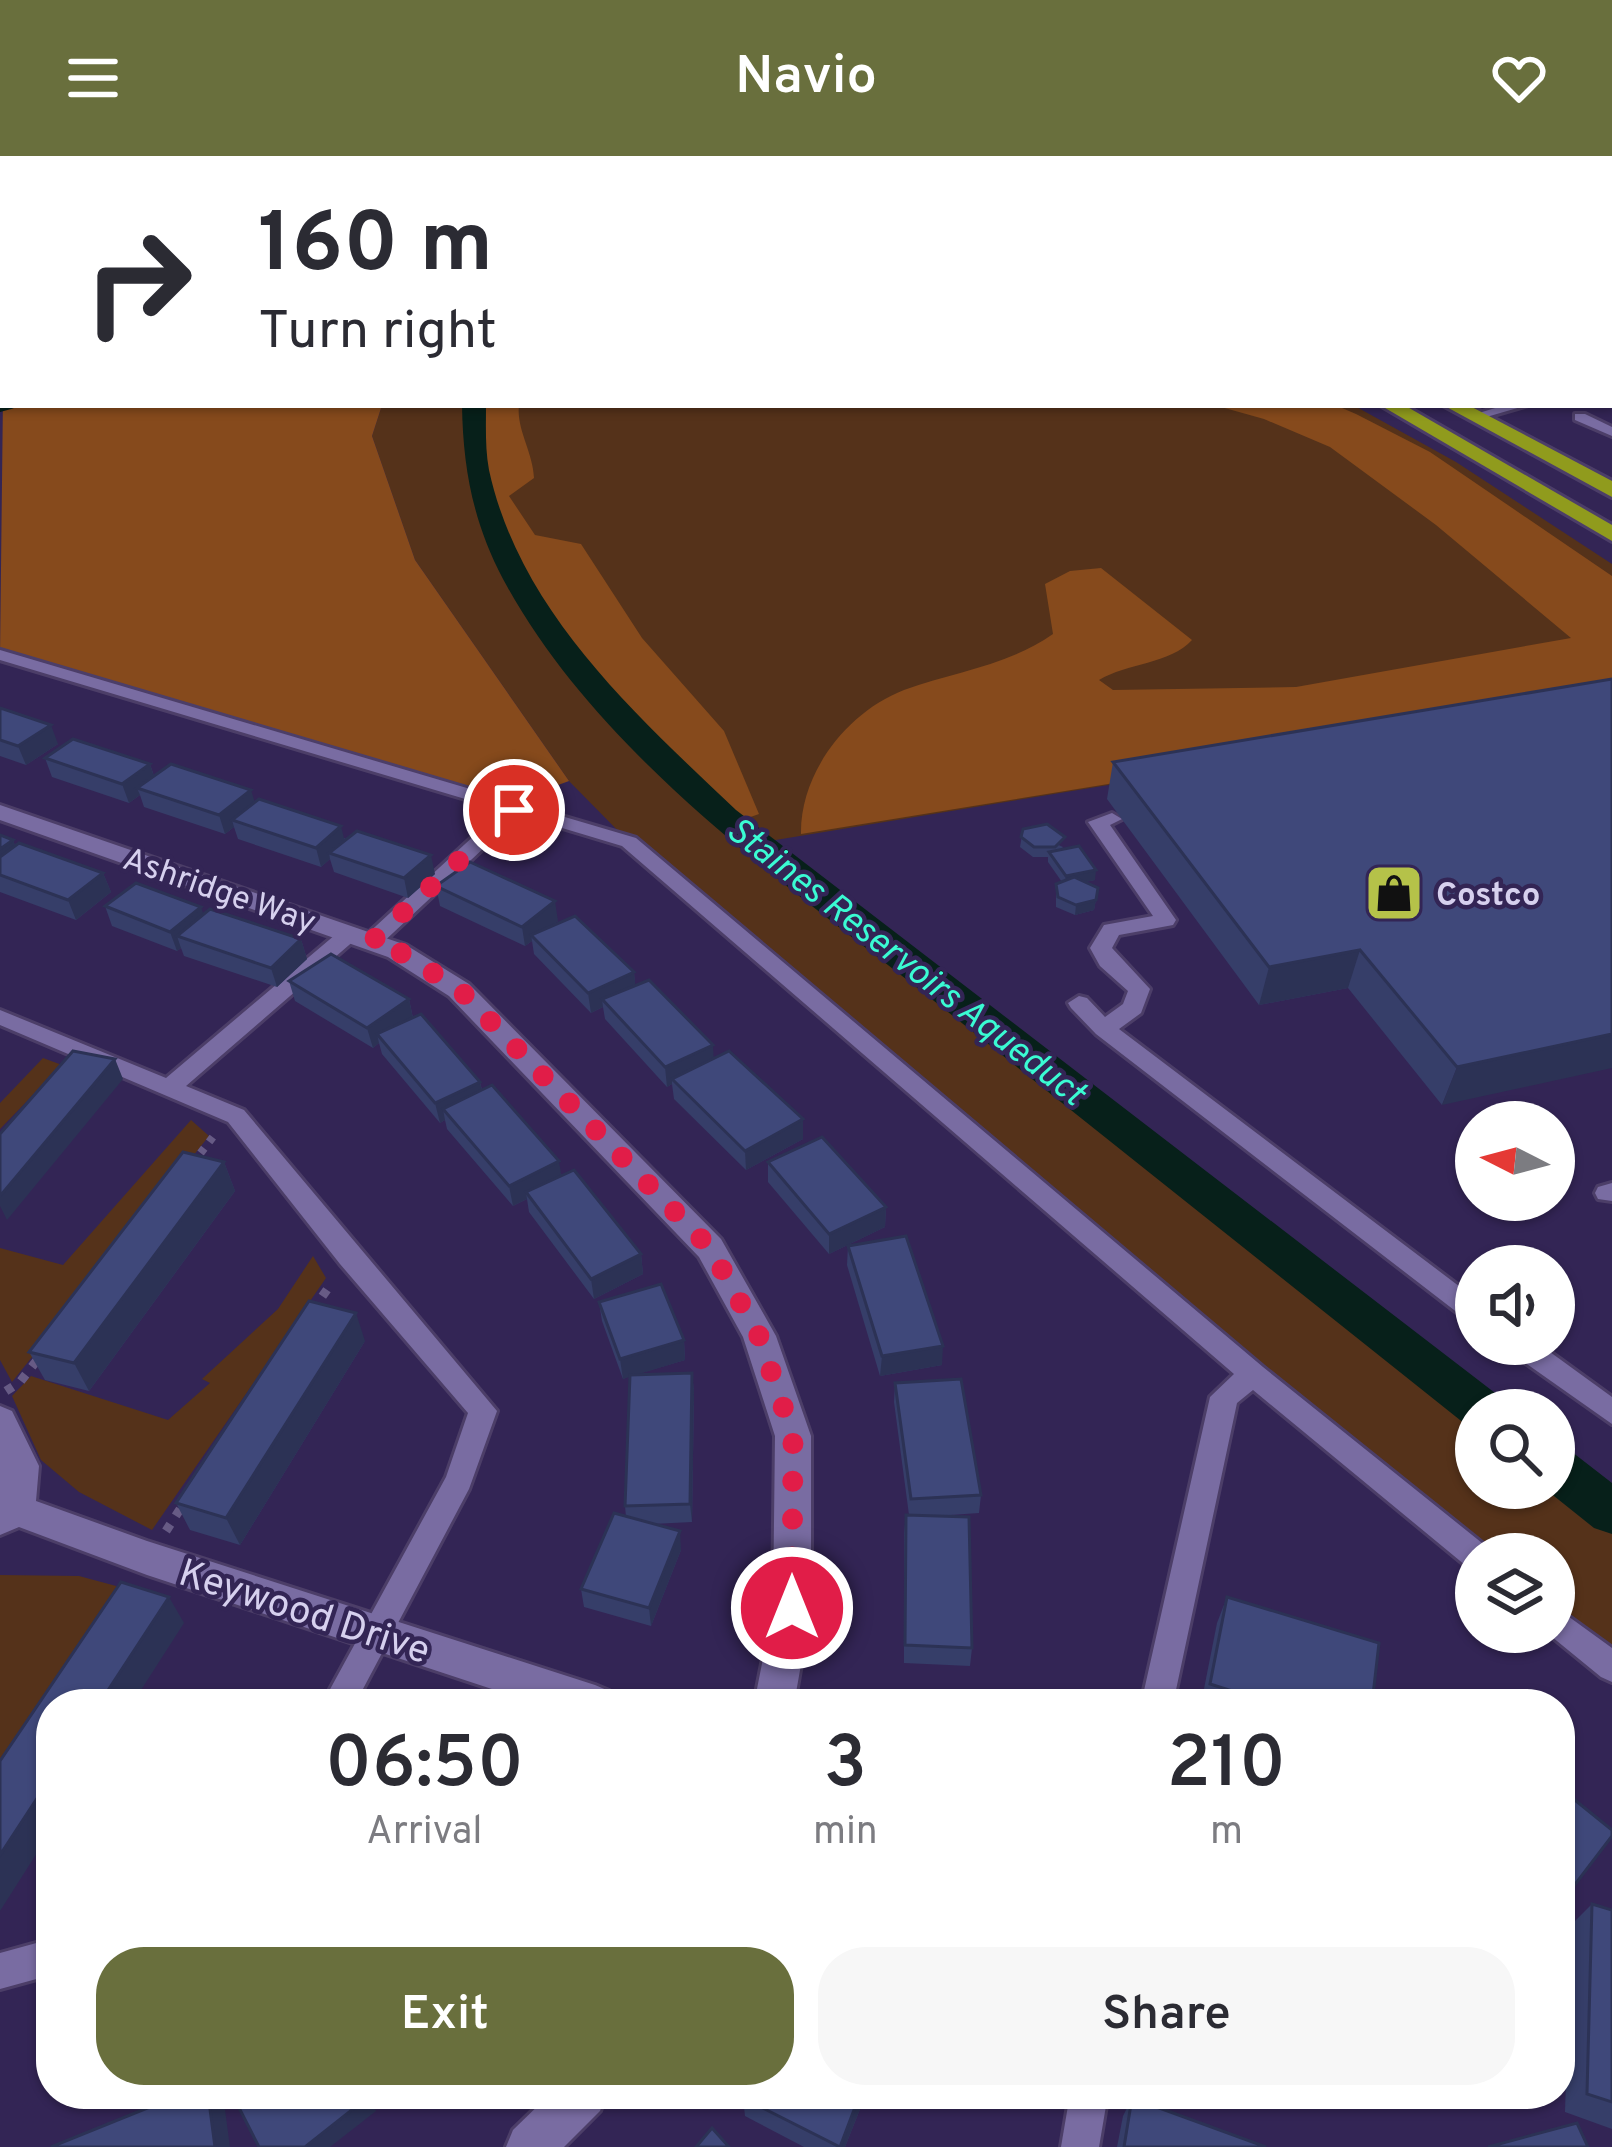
<!DOCTYPE html>
<html lang="en">
<head>
<meta charset="utf-8">
<style>
	body { margin:0; font-family:Overpass,sans-serif; background:#f7f7f7; color:#2b2b33; height:100vh; display:flex; flex-direction:column; font-size:45px; white-space:nowrap }
	* { box-sizing:border-box; margin:0 }
	p { font-size:39px; color:#7c7c81 }
	.icon { flex:none; width:66px; height:66px; fill:none; stroke:currentColor; stroke-width:2; stroke-linecap:round; stroke-linejoin:round }
	.map { position:relative; flex:1; overflow:hidden }
	.panel { position:absolute; left:36px; top:1533px; width:1539px; height:420px; display:flex; flex-direction:column; background:#fff; border-radius:48px; box-shadow:0 3px 9px #0004 }
	.panel>* { flex:none }
	.banner { position:absolute; left:0px; top:0px; width:1614px; height:252px; box-shadow:0 3px 9px #0004; background:#fff; color:#2b2b33; overflow:hidden }
	.needle { width:78px; rotate:276deg }
	.controls { position:absolute; left:1455px; top:945px; display:grid; gap:24px }
	.controls a { display:grid; place-items:center; width:120px; height:120px; border-radius:50%; background:#fff; box-shadow:0 3px 9px #0004; font-size:60px }
	.pin { position:absolute; display:grid; place-items:center; width:102px; height:102px; color:#fff; margin:-51px; border:6px solid #fff; border-radius:50%; box-shadow:0 3px 12px #0007 }
	.me { position:absolute; width:132px; margin:-66px; rotate:0deg; stroke-linejoin:round; filter:drop-shadow(0 0 9px #0008) }
	.turn { display:flex; align-items:center; gap:42px; height:252px; padding:0 60px; font-size:54px }
	.turn .icon { width:156px; height:156px; stroke-width:2.5 }
	.turn b { display:block; font-size:84px; line-height:102px }
	.eta { display:flex; justify-content:space-evenly; align-items:center; height:204px; text-align:center }
	.eta b { font-size:72px; font-weight:600; line-height:84px }
	.cta { display:flex; gap:24px; margin-top:auto; padding:24px 60px }
	.cta a { flex:1; height:138px; border-radius:48px; background:#696f3d; color:#fff; font-size:48px; font-weight:600; line-height:138px; text-align:center }
	.cta a+a { background:#f7f7f7; color:#2b2b33 }
	header { display:flex; justify-content:space-between; align-items:center; height:156px; padding:0 60px; background:#696f3d; color:#fff; font-size:54px; font-weight:600 }
	.map>svg:first-child { display:block }
</style>
</head>
<body>
<header><svg class="icon" aria-label="menu" viewBox="0 0 24 24"><path d="M4 6h16M4 12h16M4 18h16"/></svg>Navio<svg class="icon" aria-label="heart" viewBox="0 0 24 24"><path d="M12 20l-8-8c-3-5 5-10 8-4 3-6 11-1 8 4z"/></svg></header>
<div class="map">
<svg width="1612" height="1991" viewBox="0 0 1612 1991">
	<rect width="100%" height="100%" fill="#332555"/>
	<!-- green -->
	<g fill="#55321a">
		<path d="M0 0H319L3 3V127Z"/>
		<path d="M713 0H1328L1321 3Z"/>
		<path d="M382 249H1353L1456 306 1612 408V546L757 687 1482 1254H1476V1332H1554V1311L1612 1356V1511L1554 1464V1398H1476L629 686 569 625 415 404 372 280Z"/>
		<path d="M43 902 62 909 0 973V947Z"/>
		<path d="M191 964 209 980 12 1226 0 1204V1092L63 1109Z"/>
		<path d="M313 1100 326 1122 152 1374 79 1336 41 1304 12 1240 31 1220 168 1264 210 1227 202 1223 278 1153Z"/>
		<path d="M0 1419 79 1420 131 1434 0 1628Z"/>
	</g>
	<!-- forest -->
	<g fill="#864a1c">
		<path d="M3 240V249H382L372 280 415 404 569 625 501 650 0 499Z"/>
		<path d="M471 249H519C516 273 533 296 534 322L509 340 535 379 581 388 642 482 724 575 759 658 742 664C640 573 538 471 491 339 480 311 477 278 471 249Z"/>
		<path d="M1214 249H1335L1356 258 1430 296 1612 420V546L801 678C800 617 847 556 904 534 956 515 1007 510 1053 478L1045 428 1070 415 1101 412 1192 484C1170 508 1127 507 1099 524L1113 534 1296 531 1571 482 1436 369 1330 291 1264 263Z"/>
	</g>
	<g fill="none" stroke-linecap="round" stroke-linejoin="round">
		<!-- stream-far1 -->
		<g stroke="#07201a" stroke-width="6">
			<path d="M477 0 485 3"/>
			<path d="M1281 3 1288 0"/>
		</g>
		<!-- stream -->
		<path stroke="#07201a" stroke-width="8" d="M0 252 11 249"/>
		<!-- canal -->
		<g fill="#07201a" fill-rule="evenodd">
			<path d="M662 0H681L660 3Z"/>
			<path d="M462 249H486C486 270 485 293 489 314 520 456 635 558 736 654L1499 1240 1506 1254H1476V1272L1465 1268C1293 1131 1120 993 948 856 792 732 599 602 503 423 473 366 463 312 462 249Z"/>
			<path d="M1554 1290 1572 1296 1612 1327V1378L1594 1372 1544 1332H1554Z"/>
		</g>
		<defs>
			<g id="lane">
				<path d="M904 0H915L902 3Z"/>
				<rect x="1611" y="61" width="1" height="7"/>
				<rect x="0" y="133" width="3" height="8"/>
				<path d="M1505 249H1528L1476 264 1469 260Z"/>
				<path d="M1575 258H1585L1612 271V280L1575 264Z"/>
				<path d="M0 494 636 682 1263 1211 1487 1391 1490 1398H1476V1413L1465 1409 1253 1234 1237 1247 1173 1548H1141L1210 1241 1234 1218 622 690 519 659 378 791H364L360 786 364 781 502 654 0 504Z"/>
				<path d="M1112 657 1122 663 1110 669 1176 764 1173 769 1119 779 1112 792 1150 833 1141 857 1119 873 1476 1143V1167L1467 1164 1096 878 1071 852 1068 847 1079 840 1087 842 1105 861 1123 848 1128 835 1100 810 1090 792 1104 769 1153 760 1088 666Z"/>
				<path d="M349 771 359 778 356 783 186 930 244 954 497 1255 469 1333 355 1548H322L446 1321 468 1257 340 1108 228 966 0 869V854L166 922 342 773Z"/>
				<path d="M1612 1027V1045L1598 1043 1595 1037 1598 1031Z"/>
				<path d="M1506 1188H1539L1612 1241V1268L1510 1196Z"/>
				<path d="M1554 1450 1612 1492V1526L1601 1521 1546 1476H1554Z"/>
				<path d="M51 1783V1819L0 1833V1797Z"/>
				<path d="M1070 1938H1108L1099 1991H1061Z"/>
			</g>
			<g id="street">
				<path d="M0 649 406 789 469 828 721 1083 776 1180 811 1280V1452L794 1548H754L773 1452 775 1280 743 1181 699 1101 449 840 388 801 0 664Z"/>
				<path d="M0 1250 12 1255 39 1310 36 1345 147 1385 595 1529 609 1535 615 1548H537L147 1419 19 1371 0 1379Z"/>
				<path d="M550 1938H606L600 1955 564 1991H506L513 1974Z"/>
			</g>
			<g id="highway">
				<path d="M546 0H574L576 3H548Z"/>
				<path d="M614 0H642L644 3H616Z"/>
				<path d="M1380 249H1404L1612 369V385Z"/>
				<path d="M1443 249H1468L1612 325V341Z"/>
			</g>
		</defs>
		<!-- lane casing -->
		<use href="#lane" stroke="#4c3e68" stroke-width="6"/>
		<!-- street casing -->
		<use href="#street" stroke="#4c3e68" stroke-width="6"/>
		<!-- highway casing -->
		<use href="#highway" stroke="#4c3e68" stroke-width="6"/>
		<!-- path-far2 -->
		<g stroke="#675b85" stroke-width="3" stroke-dasharray="3 4.5" stroke-linecap="butt">
			<path d="M346 0 355 3"/>
			<path d="M495 0 511 3"/>
		</g>
		<!-- path-far1 -->
		<path stroke="#675b85" stroke-width="8" stroke-dasharray="6 8" stroke-linecap="butt" d="M192 1008 216 977"/>
		<!-- path -->
		<g stroke="#675b85" stroke-width="9" stroke-dasharray="8 10" stroke-linecap="butt">
			<path d="M312 1155 331 1128"/>
			<path d="M6 1235 20 1226 41 1199"/>
			<path d="M166 1375 184 1347"/>
		</g>
		<!-- lane -->
		<use href="#lane" fill="#796ca2" fill-rule="evenodd"/>
		<!-- street -->
		<use href="#street" fill="#796ca2" fill-rule="evenodd"/>
		<!-- highway -->
		<use href="#highway" fill="#909b1d" fill-rule="evenodd"/>
		<!-- rail -->
		<path stroke="#7e749c" stroke-width="4.5" stroke-dasharray="8 4.5" stroke-linecap="butt" d="M1406 0 1413 3"/>
	</g>
	<!-- wall -->
	<g fill="#363e69">
		<path d="M1574 0H1612L1611 3H1583Z"/>
		<path d="M1612 523 1442 949 1348 832 1259 849 1107 643 1113 606Z"/>
		<path d="M0 552 58 588 26 609 0 600Z"/>
		<path d="M45 602 150 608 154 620 255 647 435 718 408 742 334 716 330 703 321 711 238 683 234 671 225 678 144 651 140 639 129 647 52 621Z"/>
		<path d="M1023 673 1063 691 1061 694 1095 724 1085 726 1098 732 1094 754 1075 759 1056 751V728L1062 726 1048 706V701H1033L1020 691Z"/>
		<path d="M0 679 13 684 15 690 103 717 111 736 76 764 0 736Z"/>
		<path d="M436 730 558 765 551 770 634 816 635 829 803 983 746 1014 674 943 672 928 667 931 605 863 603 851 591 857 534 798 532 785 525 790 440 750Z"/>
		<path d="M105 750 204 758 301 783 307 803 277 831 184 800 181 792 177 795 112 770Z"/>
		<path d="M289 825 409 843 413 862 480 926 482 934 562 1019 641 1098 643 1118 594 1143 529 1056 527 1043 513 1050 447 973 445 964 440 967 382 898 379 887 373 892 295 845Z"/>
		<path d="M224 1006 235 1035 89 1235 45 1224 29 1196Z"/>
		<path d="M768 1006 886 1051 885 1071 829 1098 768 1026Z"/>
		<path d="M848 1090 942 1209 880 1220 847 1109Z"/>
		<path d="M599 1146 684 1184 685 1204 634 1219 692 1217 694 1236 692 1366 652 1368 681 1394 651 1470 584 1451 581 1433 626 1361 625 1350 630 1220 623 1223 602 1165Z"/>
		<path d="M365 1185 240 1389 190 1374 176 1347Z"/>
		<path d="M895 1227 981 1339 979 1357 936 1360 972 1492 970 1510 904 1507V1377L906 1359H909L894 1246Z"/>
		<path d="M1227 1441 1372 1548H1201L1217 1467Z"/>
		<path d="M1592 1748 1612 1754V1973L1565 1956 1571 1769Z"/>
		<path d="M745 1938H866L845 1991H804L745 1960 743 1942Z"/>
		<path d="M1132 1942 1266 1991H1117L1123 1960Z"/>
	</g>
	<!-- shaded-wall -->
	<g fill="#2c3255">
		<path d="M51 569 58 588 26 609 18 590Z"/>
		<path d="M150 608 156 627 137 632 140 639 129 647 122 628Z"/>
		<path d="M251 634 257 653 232 664 234 671 225 678 219 659Z"/>
		<path d="M341 670 346 690 329 697 330 703 321 711 316 692Z"/>
		<path d="M13 684 21 703 0 718V693Z"/>
		<path d="M431 699 435 718 408 742 404 722Z"/>
		<path d="M1096 714 1095 724 1064 730 1066 720Z"/>
		<path d="M103 717 111 736 76 764 68 744Z"/>
		<path d="M1096 744 1094 754 1075 759 1076 749Z"/>
		<path d="M555 745 558 765 535 782 531 779 532 785 525 790 522 771Z"/>
		<path d="M201 751 208 771 177 780 181 792 177 795 170 776Z"/>
		<path d="M301 783 307 803 277 831 271 812Z"/>
		<path d="M1360 794 1348 832 1259 849 1269 811Z"/>
		<path d="M634 816 636 836 602 843 603 851 591 857 588 837Z"/>
		<path d="M409 843 413 863 377 878 379 887 373 892 367 872Z"/>
		<path d="M1612 878V912L1442 949 1457 911Z"/>
		<path d="M713 889 714 909 672 923V928L667 931 665 911Z"/>
		<path d="M115 903 123 923 7 1064 0 1050V1040Z"/>
		<path d="M480 926 484 946 443 953 445 964 440 967 435 947Z"/>
		<path d="M803 963V983L746 1014 745 995Z"/>
		<path d="M559 1005 562 1024 526 1036 527 1043 513 1050 509 1030Z"/>
		<path d="M224 1006 235 1035 89 1235 74 1207Z"/>
		<path d="M886 1051 885 1071 829 1098V1078Z"/>
		<path d="M641 1098 643 1118 594 1143 591 1123Z"/>
		<path d="M356 1157 365 1185 240 1389 226 1362Z"/>
		<path d="M684 1184 685 1204 623 1223 620 1203Z"/>
		<path d="M943 1190 942 1209 880 1220 882 1200Z"/>
		<path d="M692 1217 694 1236 692 1366 690 1348Z"/>
		<path d="M680 1375 681 1394 651 1470 649 1452Z"/>
		<path d="M169 1441 184 1467 132 1548H99Z"/>
		<path d="M51 1621V1675L0 1755V1699Z"/>
		<path d="M208 1938H216L224 1946 230 1991H215Z"/>
		<path d="M364 1938H366L376 1955 330 1991H305Z"/>
		<path d="M860 1938H866L845 1991H840Z"/>
	</g>
	<!-- building -->
	<g fill="#3f487a" stroke="#2c3255" stroke-width="3">
		<path d="M1527 0H1545L1554 3H1530L1523 1Z"/>
		<path d="M1612 523V878L1457 911 1360 794 1269 811 1113 606Z"/>
		<path d="M0 552 51 569 18 590 0 584Z"/>
		<path d="M73 583 150 608 122 628 45 602Z"/>
		<path d="M171 608 251 634 219 659 137 632Z"/>
		<path d="M259 643 341 670 316 692 232 664Z"/>
		<path d="M1047 668 1065 681 1055 691H1034L1021 681 1023 673Z"/>
		<path d="M357 675 431 699 404 722 329 697Z"/>
		<path d="M0 679 13 684 0 693Z"/>
		<path d="M19 687 103 717 68 744 0 719V701Z"/>
		<path d="M1079 690 1096 714 1066 720 1049 696Z"/>
		<path d="M470 706 555 745 522 771 436 730Z"/>
		<path d="M1074 721 1098 732 1096 744 1076 749 1058 741 1056 728Z"/>
		<path d="M136 727 201 751 170 776 105 750Z"/>
		<path d="M210 753 301 783 271 812 177 780Z"/>
		<path d="M575 760 634 816 588 837 531 779Z"/>
		<path d="M331 798 409 843 367 872 289 825Z"/>
		<path d="M649 824 713 889 665 911 602 843Z"/>
		<path d="M421 858 480 926 435 947 377 878Z"/>
		<path d="M73 895 115 903 0 1040V978Z"/>
		<path d="M729 895 803 963 745 995 672 923Z"/>
		<path d="M492 929 559 1005 509 1030 443 953Z"/>
		<path d="M822 981 886 1051 829 1078 768 1006Z"/>
		<path d="M183 996 224 1006 74 1207 29 1196Z"/>
		<path d="M574 1014 641 1098 591 1123 526 1036Z"/>
		<path d="M906 1080 943 1190 882 1200 848 1090Z"/>
		<path d="M661 1128 684 1184 620 1203 599 1146Z"/>
		<path d="M309 1145 356 1157 226 1362 176 1347Z"/>
		<path d="M692 1217 690 1348 625 1350 630 1219Z"/>
		<path d="M961 1223 981 1339 911 1343 895 1227Z"/>
		<path d="M614 1357 680 1375 649 1452 581 1433Z"/>
		<path d="M906 1359 969 1361 972 1492 905 1489Z"/>
		<path d="M121 1426 169 1441 99 1548H51V1621L0 1699V1605Z"/>
		<path d="M1227 1441 1379 1487 1372 1548H1273L1210 1528Z"/>
		<path d="M1560 1632 1612 1674V1680L1567 1739 1560 1732Z"/>
		<path d="M1592 1748 1612 1754V1946L1587 1938Z"/>
		<path d="M182 1938H208L215 1991H51Z"/>
		<path d="M232 1938H364L367 1942 305 1991H259Z"/>
		<path d="M745 1938H860L840 1991 743 1942Z"/>
		<path d="M1132 1942 1266 1991H1124Z"/>
		<path d="M1577 1967 1588 1991H1488Z"/>
		<path d="M712 1972 729 1991H696Z"/>
	</g>
	<g fill="none" stroke-linecap="round" stroke-linejoin="round">
		<!-- route -->
		<path stroke="#e11d48" stroke-width="21" stroke-dasharray="0 37.8" d="M514 654 371 786 398 795 460 834 710 1092 759 1180 793 1280 792 1452"/>
	</g>
	<!-- icons -->
	<defs>
		<symbol id="shop-square" viewBox="-11 -11 22 22"><rect x="-9" y="-9" width="18" height="18" rx="4" fill="#b5c249" stroke="#332555"/><path d="M-5-2.5h2.3a2.7 3.5 0 0 1 5.4 0H5L5.5 6h-11ZM-1.5-2.5h3a1.5 2.3 0 0 0-3 0Z" fill="#111"/></symbol>
	</defs>
	<g fill-rule="evenodd">
		<use href="#shop-square" x="1361" y="704" width="66" height="66"/>
	</g>
	<g text-anchor="middle" stroke-width="9" stroke-linejoin="round" paint-order="stroke">
		<!-- street labels -->
		<g font-size="33" fill="#d6d0ee" stroke="#332555">
			<text transform="translate(220 733) rotate(19)" y="12">Ashridge Way</text>
		</g>
		<!-- poi labels -->
		<g font-size="33" font-weight="bold" fill="#d6d0ee" stroke="#332555" text-anchor="start">
			<text x="1436" y="749">Costco</text>
		</g>
		<!-- water labels -->
		<g font-size="36" font-style="italic" fill="#3afbd3" stroke="#332555">
			<text transform="translate(907 804) rotate(38)" y="13">Staines Reservoirs Aqueduct</text>
		</g>
		<!-- near-street labels -->
		<g font-size="39" fill="#d6d0ee" stroke="#332555">
			<text transform="translate(305 1454) rotate(18)" y="14">Keywood Drive</text>
		</g>
	</g>
</svg>
<div class="controls">
<a><svg class="needle" viewBox="-14 -14 28 28"><path d="M0-13l5 13h-10z" fill="#e53935"/><path d="M0 13l5-13h-10z" fill="#7c7c81"/></svg></a>
<a><svg class="icon" aria-label="sound" viewBox="0 0 24 24"><path d="M4 9h4l5-4v14l-5-4H4zM17 9q2 3 0 6"/></svg></a>
<a><svg class="icon" aria-label="search" viewBox="0 0 24 24"><circle cx="10" cy="10" r="6"/><path d="M15 15l6 6"/></svg></a>
<a><svg class="icon" aria-label="layers" viewBox="0 0 24 24"><path d="M12 4l9 5-9 5-9-5zM3 14l9 5 9-5"/></svg></a>
</div>
<div class="pin" style="left:514px;top:654px;background:#d93025"><svg class="icon" aria-label="arrive" viewBox="0 0 24 24"><path d="M6 21V4h12l-3 4 3 4H6"/></svg></div>
<svg class="me" style="left:792px;top:1452px" viewBox="-20 -20 40 40"><circle r="17" fill="#e11d48" stroke="#fff" stroke-width="3"/><path d="M0-11L8 9 0 5-8 9z" fill="#fff"/></svg>
<div class="banner">
<div class="turn"><svg class="icon" aria-label="right" viewBox="0 0 24 24"><path d="M7 20v-9h11M14 6l5 5-5 5"/></svg><div><b>160 m</b>Turn right</div></div>
</div>
<section class="panel">
<div class="eta">
<div><b>06:50</b><p>Arrival</p></div>
<div><b>3</b><p>min</p></div>
<div><b>210</b><p>m</p></div>
</div>
<div class="cta"><a>Exit</a><a>Share</a></div>
</section>
</div>
</body>
</html>
